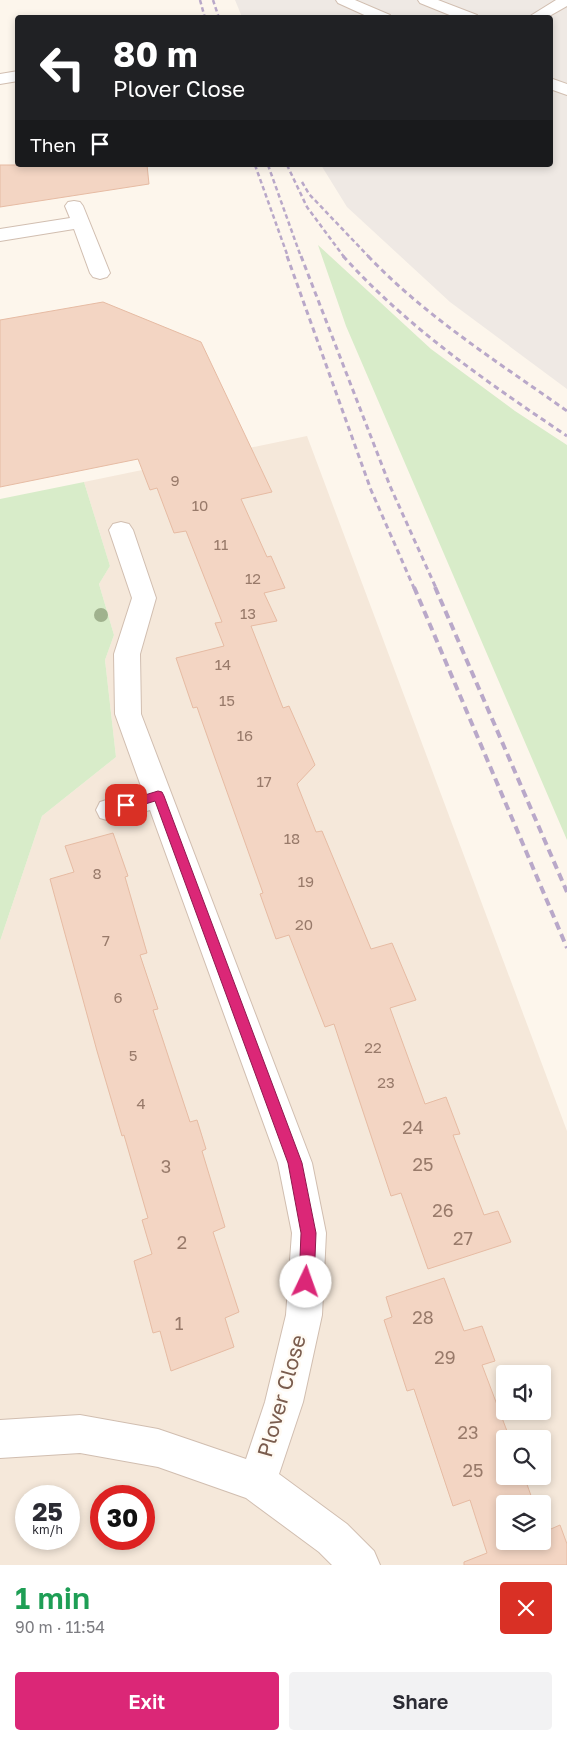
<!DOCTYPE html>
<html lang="en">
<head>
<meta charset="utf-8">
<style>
	body { margin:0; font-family:"Golos Text",sans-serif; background:#f2f2f3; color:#2b2b33; height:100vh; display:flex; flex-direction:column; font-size:19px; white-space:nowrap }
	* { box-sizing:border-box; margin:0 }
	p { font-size:16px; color:#7c7c81 }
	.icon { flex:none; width:28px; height:28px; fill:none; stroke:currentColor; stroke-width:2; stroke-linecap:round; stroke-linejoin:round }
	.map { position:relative; height:1565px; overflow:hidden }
	.side { display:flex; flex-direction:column; background:#fff; flex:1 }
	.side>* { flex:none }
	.hud { position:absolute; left:15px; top:15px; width:538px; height:152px; border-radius:5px; box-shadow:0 2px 8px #0003; background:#202124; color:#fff; overflow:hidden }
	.controls { position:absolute; left:496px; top:1365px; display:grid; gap:10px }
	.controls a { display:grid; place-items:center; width:55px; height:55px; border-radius:5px; background:#fff; box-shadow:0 2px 8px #0003; font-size:25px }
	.speed { position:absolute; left:15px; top:1485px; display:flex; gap:10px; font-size:25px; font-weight:700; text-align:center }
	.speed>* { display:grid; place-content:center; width:65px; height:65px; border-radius:50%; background:#fff; box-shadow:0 2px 8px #0003; line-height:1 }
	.speed small { font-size:12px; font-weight:400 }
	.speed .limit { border:8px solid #d22; background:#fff; color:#111 }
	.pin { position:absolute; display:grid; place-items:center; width:42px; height:42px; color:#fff; margin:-21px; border-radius:10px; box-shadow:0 2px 8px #0006 }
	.me { position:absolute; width:55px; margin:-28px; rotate:3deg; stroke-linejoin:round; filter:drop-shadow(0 0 4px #0008) }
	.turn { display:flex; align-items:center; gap:18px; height:105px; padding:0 15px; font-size:22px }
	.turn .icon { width:65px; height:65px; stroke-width:2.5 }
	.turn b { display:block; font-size:35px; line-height:42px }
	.then { display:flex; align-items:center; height:48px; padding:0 15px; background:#0003; gap:10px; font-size:19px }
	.round { display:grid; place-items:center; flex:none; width:52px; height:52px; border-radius:5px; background:#f2f2f3 }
	.summary { display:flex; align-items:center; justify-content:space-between; height:85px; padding:0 15px }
	h1 { font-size:30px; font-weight:600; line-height:38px; color:#1e9e55 }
	.cta { display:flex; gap:10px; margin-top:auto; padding:10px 15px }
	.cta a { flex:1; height:58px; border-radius:5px; background:#db2777; color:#fff; font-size:20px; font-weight:600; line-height:58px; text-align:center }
	.cta a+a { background:#f2f2f3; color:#2b2b33 }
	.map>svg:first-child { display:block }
</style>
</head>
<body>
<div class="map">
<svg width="567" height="1565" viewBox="0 0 567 1565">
	<rect width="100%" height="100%" fill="#fdf6ec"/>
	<!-- residential -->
	<path fill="#f5e8da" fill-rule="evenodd" d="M307 436 567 1131V1565H0V941L42 816 116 757 105 660 114 635 99 584 110 566 84 482ZM505 1374H542V1411H505ZM505 1439H542V1476H505ZM26 1496H69V1539H26ZM101 1496H144V1539H101ZM505 1504H542V1541H505Z"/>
	<!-- industrial -->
	<path fill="#efe9e4" d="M235 0H567V389L450 302 347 207 321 165H550V18L242 17Z"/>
	<!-- green -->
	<g fill="#d8ecc9">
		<path d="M318 245 431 349 515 411 567 445V840L346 326Z"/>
		<path d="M84 482 110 566 99 584 114 635 105 660 116 757 42 816 0 941V499Z"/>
	</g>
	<!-- building -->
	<g fill="#f3d5c3" stroke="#e6bba3">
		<path d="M0 165H147L149 184 0 207Z"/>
		<path d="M103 302 201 342 272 492 241 499 267 557 271 556 285 588 264 593 277 621 251 626 283 708 289 706 315 765 297 784 316 832 322 831 371 949 392 943 416 1000 390 1008 425 1104 446 1097 460 1134 453 1135 484 1215 498 1211 511 1242 428 1269 401 1193 391 1196 334 1024 325 1027 289 935 276 939 260 894 263 893 216 761 197 707 193 708 176 658 224 646 215 623 222 622 186 531 174 533 157 488 150 490 138 459 0 487V320Z"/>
		<path d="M113 833 128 876 125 877 147 953 140 955 158 1009 153 1010 190 1122 197 1120 206 1149 202 1151 225 1227 213 1232 239 1312 225 1318 234 1347 171 1371 160 1331 153 1333 134 1261 152 1254 142 1220 148 1218 124 1135 122 1136 97 1051 50 879 74 872 65 846Z"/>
		<path d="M444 1278 464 1331 482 1326 495 1361 482 1365 510 1439H505V1476H524L534 1504H505V1541H542V1528L544 1532 560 1525 567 1544V1565H464V1562L487 1553 470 1500 453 1506 414 1389 407 1391 384 1320 392 1317 386 1297Z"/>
	</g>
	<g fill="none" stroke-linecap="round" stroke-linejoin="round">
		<defs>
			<g id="minor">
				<path d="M336 0H355L390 15 392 18H371L338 3Z"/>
				<path d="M418 0H438L477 15 479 18H457L420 3Z"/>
				<path d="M556 0H567V6L546 18H527Z"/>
				<path d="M18 71V81L0 84V74Z"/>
				<path d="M550 78 567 84V95L550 89Z"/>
				<path d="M74 201 80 202 83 206 110 273 107 277 100 279 93 277 90 273 74 229 0 241V229L70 218 65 206 68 202Z"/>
				<path d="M121 522 129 524 133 530 156 598 140 654 141 714 312 1163 326 1233 322 1315 303 1402 279 1474 347 1524 374 1551 380 1565H332L319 1552 246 1498 158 1467 80 1453 0 1458V1420L80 1415 158 1429 246 1459 265 1402 286 1315 292 1233 278 1163 150 810 110 821 100 818 96 810 100 802 142 789 115 714 114 654 132 598 109 530 113 524Z"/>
			</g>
		</defs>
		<!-- minor casing -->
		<use href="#minor" stroke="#d1beb0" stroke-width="2"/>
		<!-- minor -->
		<use href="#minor" fill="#fff" fill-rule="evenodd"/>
		<!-- rail-far2 -->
		<g stroke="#b9a8c9" stroke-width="2.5" stroke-dasharray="4.5 3" stroke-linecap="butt">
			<path d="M200 0 205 18"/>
			<path d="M213 0 219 18"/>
			<path d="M255 165 288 257"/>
			<path d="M268 165 301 257"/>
			<path d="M287 165 307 207 344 257"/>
			<path d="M302 182 309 194 369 257"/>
		</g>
		<!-- rail-far1 -->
		<g stroke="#b9a8c9" stroke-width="3" stroke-dasharray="5.5 4" stroke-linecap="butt">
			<path d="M287 256 371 490 414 588"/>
			<path d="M301 256 390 486 436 588"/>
			<path d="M343 256C408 328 487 382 567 436"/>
			<path d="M368 256C426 317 498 362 567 411"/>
		</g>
		<!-- rail -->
		<g stroke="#b9a8c9" stroke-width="4" stroke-dasharray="8 5" stroke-linecap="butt">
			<path d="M414 587 567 948"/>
			<path d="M435 587 567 892"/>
		</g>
	</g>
	<!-- trees -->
	<circle fill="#a0b28e" cx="101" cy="615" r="7"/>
	<!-- route -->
	<path fill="#db2777" stroke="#8e194d" d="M158 791 162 792 164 796 302 1163 316 1233 314 1282 311 1288 306 1290 301 1288 299 1282 301 1233 288 1163 155 801 126 810 122 809 120 805 122 802Z"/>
	<g text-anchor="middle" stroke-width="5" stroke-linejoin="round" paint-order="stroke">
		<!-- number labels -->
		<g font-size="15" fill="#987a6a">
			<text x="175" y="486">9</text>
			<text x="200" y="511">10</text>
			<text x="221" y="550">11</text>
			<text x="253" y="584">12</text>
			<text x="248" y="619">13</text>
			<text x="223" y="670">14</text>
			<text x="227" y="706">15</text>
			<text x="245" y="741">16</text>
			<text x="264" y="787">17</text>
			<text x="292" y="844">18</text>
			<text x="97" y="879">8</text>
			<text x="306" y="887">19</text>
			<text x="304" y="930">20</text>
			<text x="106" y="946">7</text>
			<text x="118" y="1003">6</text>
			<text x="373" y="1053">22</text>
			<text x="133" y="1061">5</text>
			<text x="386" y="1088">23</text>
			<text x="141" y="1109">4</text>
		</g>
		<!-- near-number labels -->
		<g font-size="18" fill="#987a6a">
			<text x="413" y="1134">24</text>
			<text x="423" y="1171">25</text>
			<text x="166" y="1173">3</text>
			<text x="443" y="1217">26</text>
			<text x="463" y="1245">27</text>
			<text x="182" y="1249">2</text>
			<text x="423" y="1324">28</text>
			<text x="179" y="1330">1</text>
			<text x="445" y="1364">29</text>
			<text x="468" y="1439">23</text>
			<text x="473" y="1477">25</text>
		</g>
		<!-- near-street labels -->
		<g font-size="21" fill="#7a5c4d" stroke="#fffaf3">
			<text transform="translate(282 1396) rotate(-74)" y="7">Plover Close</text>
		</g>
	</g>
</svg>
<div class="controls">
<a><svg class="icon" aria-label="sound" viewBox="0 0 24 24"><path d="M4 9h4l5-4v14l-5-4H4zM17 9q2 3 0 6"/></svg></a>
<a><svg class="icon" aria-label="search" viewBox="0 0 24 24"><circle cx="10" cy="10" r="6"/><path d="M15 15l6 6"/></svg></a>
<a><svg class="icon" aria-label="layers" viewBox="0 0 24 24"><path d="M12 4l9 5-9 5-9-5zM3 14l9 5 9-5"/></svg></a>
</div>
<div class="speed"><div>25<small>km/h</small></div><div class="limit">30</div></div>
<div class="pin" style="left:126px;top:805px;background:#d93025"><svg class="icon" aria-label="arrive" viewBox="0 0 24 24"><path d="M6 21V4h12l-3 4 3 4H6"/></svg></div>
<svg class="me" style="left:306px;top:1282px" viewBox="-20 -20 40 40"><circle r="19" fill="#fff"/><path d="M0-13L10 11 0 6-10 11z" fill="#db2777"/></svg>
<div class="hud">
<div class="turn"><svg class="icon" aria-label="left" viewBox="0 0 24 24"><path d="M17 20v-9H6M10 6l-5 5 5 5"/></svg><div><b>80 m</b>Plover Close</div></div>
<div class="then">Then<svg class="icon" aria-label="arrive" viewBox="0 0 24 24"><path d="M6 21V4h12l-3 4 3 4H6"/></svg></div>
</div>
</div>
<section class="side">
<div class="summary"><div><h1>1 min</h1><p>90 m · 11:54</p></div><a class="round" style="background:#d93025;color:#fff"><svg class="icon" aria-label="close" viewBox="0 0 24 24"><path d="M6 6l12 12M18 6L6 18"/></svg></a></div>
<div class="cta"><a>Exit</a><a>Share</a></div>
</section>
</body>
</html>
